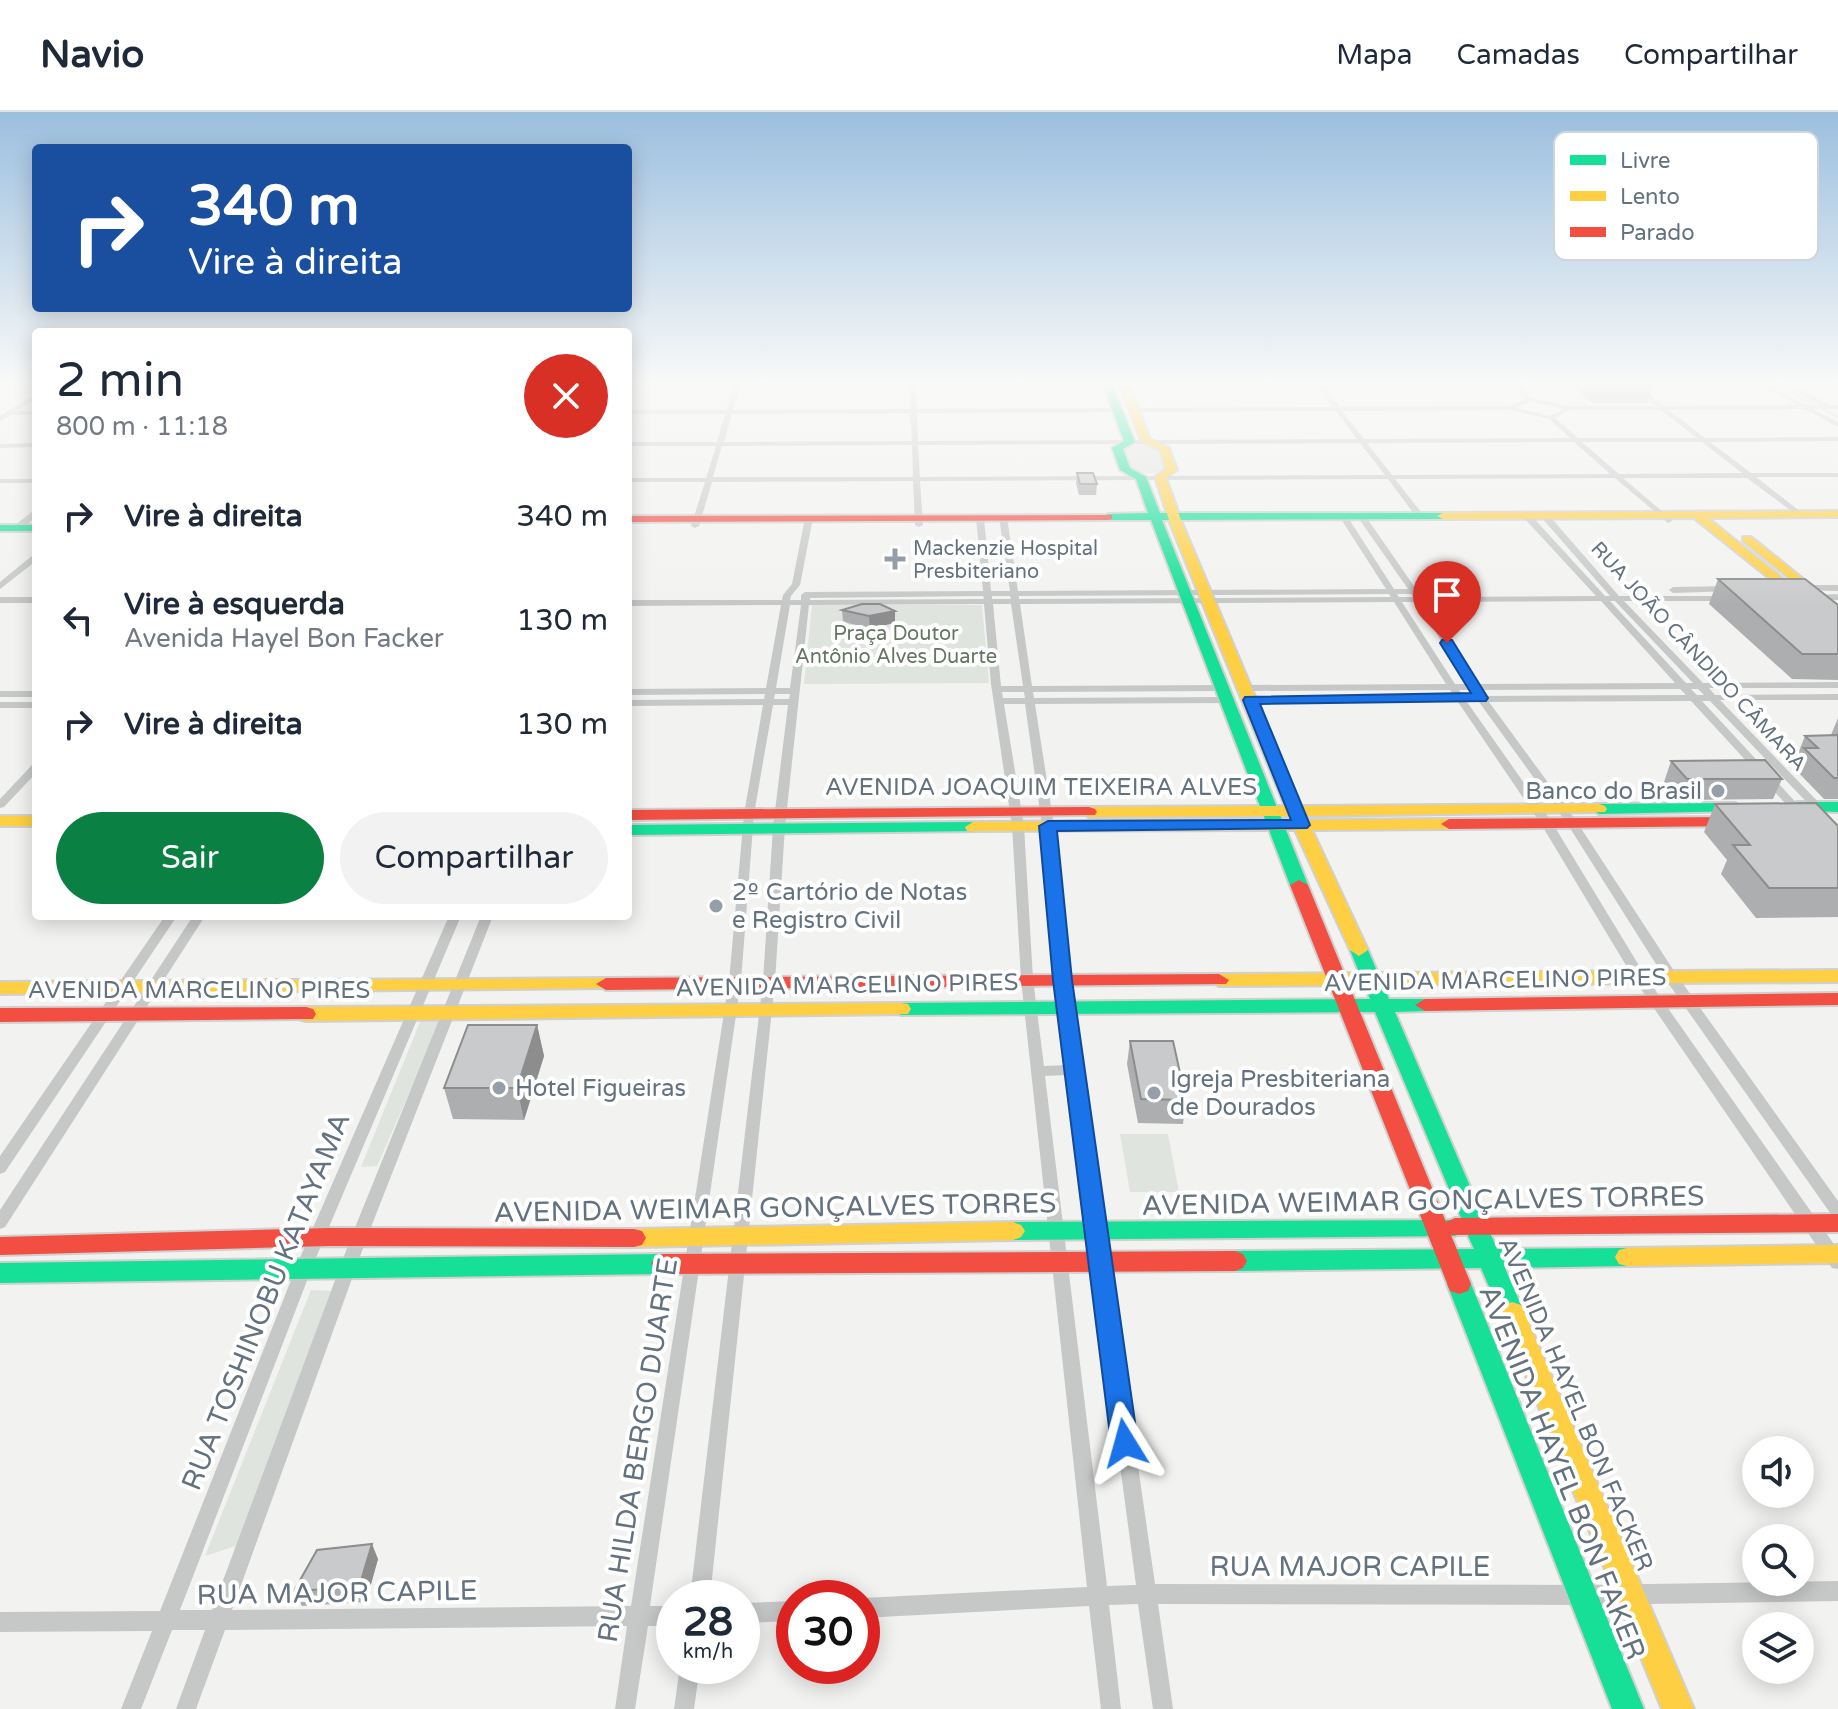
<!DOCTYPE html>
<html lang="pt">
<head>
<meta charset="utf-8">
<style>
	body { margin:0; font-family:"Varela Round",sans-serif; background:#f2f2f3; color:#1f2937; height:100vh; display:flex; flex-direction:column; font-size:30px; white-space:nowrap }
	* { box-sizing:border-box; margin:0 }
	p { font-size:26px; color:#747a83 }
	.icon { flex:none; width:44px; height:44px; fill:none; stroke:currentColor; stroke-width:2; stroke-linecap:round; stroke-linejoin:round }
	.map { position:relative; flex:1; overflow:hidden }
	.sheet { position:absolute; left:32px; top:216px; width:600px; height:592px; display:flex; flex-direction:column; background:#fff; border-radius:8px; box-shadow:0 4px 20px #0003 }
	.sheet>* { flex:none }
	.top-card { position:absolute; left:32px; top:32px; width:600px; height:168px; border-radius:8px; box-shadow:0 4px 20px #0003; background:#1a4fa0; color:#fff; overflow:hidden }
	.fabs { position:absolute; left:1742px; top:1324px; display:grid; gap:16px }
	.fabs a { display:grid; place-items:center; width:72px; height:72px; border-radius:50%; background:#fff; box-shadow:0 4px 20px #0003; font-size:40px }
	.speed { position:absolute; left:656px; top:1468px; display:flex; gap:16px; font-size:40px; font-weight:700; text-align:center }
	.speed>* { display:grid; place-content:center; width:104px; height:104px; border-radius:50%; background:#fff; box-shadow:0 4px 20px #0003; line-height:1 }
	.speed small { font-size:20px; font-weight:400 }
	.speed .limit { border:12px solid #d22; background:#fff; color:#111 }
	.pin { position:absolute; display:grid; place-items:center; width:68px; height:68px; color:#fff; margin:-82px -34px; border-radius:50% 50% 50% 0; rotate:-45deg; box-shadow:0 0 8px #0007 }
	.pin .icon { rotate:45deg }
	.me { position:absolute; width:88px; margin:-44px; rotate:352deg; stroke-linejoin:round; filter:drop-shadow(0 0 6px #0008) }
	.turn { display:flex; align-items:center; gap:28px; height:168px; padding:0 24px; font-size:36px }
	.turn .icon { width:104px; height:104px; stroke-width:2.5 }
	.turn b { display:block; font-size:56px; line-height:68px }
	.round { display:grid; place-items:center; flex:none; width:84px; height:84px; border-radius:42px; background:#f2f2f3 }
	.summary { display:flex; align-items:center; justify-content:space-between; height:136px; padding:0 24px }
	h1 { font-size:48px; font-weight:600; line-height:60px }
	.action { display:flex; gap:16px; margin-top:auto; padding:16px 24px }
	.action a { flex:1; height:92px; border-radius:48px; background:#0b8043; color:#fff; font-size:32px; font-weight:600; line-height:92px; text-align:center }
	.action a+a { background:#f2f2f3; color:#1f2937 }
	ul { padding:0; list-style:none }
	li { display:flex; align-items:center; gap:24px; height:104px; padding:0 24px }
	li div { flex:1 }
	li b { display:block; font-size:30px }
	li em { font-style:normal }
	header { display:flex; align-items:center; gap:48px; box-sizing:border-box; height:112px; padding:0 40px; background:#fff; border-bottom:2px solid #e0e1e3 }
	header strong { font-size:38px }
	nav { display:flex; gap:44px; margin-inline-start:auto; font-size:28px }
	.map>svg:first-child { display:block }
</style>
</head>
<body>
<header>
<strong>Navio</strong>
<nav><a>Mapa</a><a>Camadas</a><a>Compartilhar</a></nav>
</header>
<div class="map">
<svg width="1838" height="1597" viewBox="0 0 1838 1597">
	<rect width="100%" height="100%" fill="#f2f2f0"/>
	<!-- green -->
	<g fill="#e0e4de">
		<path d="M1132 331 1159 335 1168 357 1156 362 1132 360 1120 336Z"/>
		<path d="M812 493H982L989 571 804 572Z"/>
		<path d="M422 905H443L377 1054 361 1055Z"/>
		<path d="M1120 1022H1168L1179 1080H1130Z"/>
		<path d="M311 1178 331 1179 242 1432 205 1444Z"/>
	</g>
	<g fill="none" stroke-linecap="round" stroke-linejoin="round">
		<!-- stream -->
		<g stroke="#c7cfd1" stroke-width="2">
			<path d="M1771 270 1815 293"/>
			<path d="M1823 297 1838 305"/>
		</g>
		<defs>
			<g id="fast">
				<path d="M1102 270H1111L1135 330 1123 337 1130 356 1146 365 1160 401H1443L1449 404 1443 407 1162 408 1308 773 1305 777H1293L1290 773 1151 408H1108L1102 405 1108 402 1148 401 1136 367 1120 358 1112 336 1124 329Z"/>
				<rect x="0" y="413" width="36" height="6"/>
				<path d="M1797 690H1838V700L1791 698 1789 695Z"/>
				<path d="M1735 691 1743 696 1741 699 1599 702 1591 697 1599 692Z"/>
				<path d="M973 710 981 715 979 719 628 723V713Z"/>
				<path d="M1359 832 1368 838 1389 887H1425L1435 893 1425 899 1395 900 1497 1137 1627 1136 1635 1138 1639 1145 1635 1152 1627 1154 1505 1156 1524 1200 1521 1207 1512 1210 1503 1207 1481 1156 1235 1159 1227 1156 1223 1149 1227 1142 1235 1139 1474 1137 1465 1117 1455 1124 1013 1128 1005 1125 1001 1119 1005 1113 1013 1110 1462 1108 1375 900 901 903 891 897 901 891 1370 887 1350 838Z"/>
				<path d="M663 1142 671 1145 675 1152 671 1159 663 1162 0 1171V1151Z"/>
				<path d="M1459 1162 1468 1165 1471 1172 1644 1597H1612L1447 1172 1450 1165Z"/>
			</g>
			<g id="slow">
				<path d="M1119 270H1128L1150 327 1169 336 1177 358 1166 366 1182 411 1301 694 1599 692 1605 694 1607 697 1605 700 1305 704 1307 708 1449 707 1457 712 1449 717 1312 718 1368 838 1359 844 1350 838 1295 718 967 719 965 715 973 710 1291 708 1289 704 1089 705 1081 700 1089 695 1285 694 1170 411 1155 365 1166 357 1160 338 1141 329Z"/>
				<path d="M1838 399V405L1708 406 1798 479 1800 482 1794 486 1694 406 1443 407 1437 404 1443 401Z"/>
				<path d="M1743 425H1751L1838 495V505L1743 429Z"/>
				<rect x="0" y="704" width="36" height="10"/>
				<path d="M1838 858V870L1219 874 1209 868 1219 862Z"/>
				<path d="M606 866 616 872 613 876 0 882V870Z"/>
				<path d="M901 891 908 892 911 897 908 902 306 909 299 907 296 902 299 897 306 895Z"/>
				<path d="M1013 1110 1021 1113 1025 1119 1021 1125 1013 1128 634 1135 626 1133 622 1126 626 1119 634 1117Z"/>
				<path d="M1838 1133V1151L1627 1154 1619 1152 1615 1145 1619 1138 1627 1136Z"/>
				<path d="M1512 1190 1521 1193 1524 1200 1694 1597H1662L1500 1200 1503 1193Z"/>
			</g>
			<g id="jam">
				<path d="M1112 403V407L1108 408 628 410V404Z"/>
				<path d="M1089 695 1095 697 1097 700 1095 703 628 708V698Z"/>
				<path d="M1731 705 1739 710 1737 714 1449 717 1441 712 1449 707Z"/>
				<path d="M1299 768 1308 773 1446 1110 1455 1106 1838 1102V1120L1451 1123 1471 1172 1468 1179 1459 1182 1450 1179 1290 773Z"/>
				<path d="M1219 862 1229 868 1226 872 606 878 596 872 606 866Z"/>
				<path d="M1838 881V893L1425 899 1415 893 1425 887Z"/>
				<path d="M306 895 313 897 316 902 313 907 0 910V896Z"/>
				<path d="M329 1116 634 1117 642 1119 646 1126 642 1133 634 1135 329 1134 0 1143V1125Z"/>
				<path d="M1235 1139 1243 1142 1247 1149 1243 1156 1235 1159 663 1162 655 1159 651 1152 655 1145 663 1142Z"/>
			</g>
		</defs>
		<!-- fast casing -->
		<use href="#fast" stroke="#d0d0d0" stroke-width="4"/>
		<!-- slow casing -->
		<use href="#slow" stroke="#d0d0d0" stroke-width="4"/>
		<!-- jam casing -->
		<use href="#jam" stroke="#d0d0d0" stroke-width="4"/>
		<!-- street -->
		<g fill="#c6c8c8" fill-rule="evenodd">
			<path d="M628 270H1071L1068 272 915 273 917 297 1119 296 1122 298 1119 300 917 301 918 329 1357 327 1336 299 1133 300 1130 298 1133 296 1333 295 1314 270H1320L1340 295 1510 294 1526 287 1510 270H1516L1532 286 1569 294H1656L1627 270H1634L1664 294 1797 293 1756 270H1763L1806 293H1820L1780 270H1787L1829 293H1838V297H1813L1838 310V315L1804 297 1669 298 1705 326 1838 325V329L1710 330 1751 361H1838V365H1756L1801 400V404H1798L1747 366H1623L1671 407 1672 409 1668 411 1615 366 1395 367 1424 404 1420 406H1417L1388 367 920 369 923 413 919 415 915 413 913 369 712 370 699 414 695 416 691 414 705 370H628V366H706L716 334H628V330H717L725 302H628V298H727L734 273 628 274ZM740 273H909L910 297 733 298ZM1531 289 1563 297 1550 304 1517 296ZM1511 298 1549 307 1570 326 1364 327 1342 299ZM1570 298H1661L1697 326H1578L1555 306ZM910 301 912 329 724 330 732 302ZM1574 330 1610 362 1392 363 1367 331ZM1582 330H1702L1742 361 1619 362ZM1360 331 1385 363 920 365 918 333ZM912 333 913 365H713L722 334Z"/>
			<rect x="0" y="271" width="36" height="4"/>
			<path d="M36 281V286L16 299H36V303H11L0 309V304Z"/>
			<path d="M36 331V335L0 336V332Z"/>
			<rect x="0" y="367" width="36" height="4"/>
			<path d="M33 399H36V405L20 418H14V414Z"/>
			<path d="M1523 401H1529L1605 484H1610L1541 405V401H1547L1619 484H1728V488L1725 489H1624L1703 571 1838 570V576H1709L1715 583 1838 582V588H1720L1826 698 1827 700 1822 703 1818 702 1710 589H1702L1804 699 1805 701 1804 703H1796L1691 589 1489 590 1577 710 1676 862 1838 1089V1107L1833 1105 1666 868 1568 713 1479 590H1467L1553 712 1646 865 1838 1138V1157L1832 1156 1636 870 1541 712 1458 590 1250 591 1245 588 1250 585 1454 584 1450 578 1245 579 1240 576 1245 573 1446 572 1394 490 1020 492 1032 574 1223 573 1228 576 1223 579 1033 580 1034 586 1228 585 1233 588 1228 591 1035 592 1054 714 1081 958 1155 1472 1584 1473 1838 1469V1489L1584 1493 1158 1492 1173 1597H1153L1138 1492 1109 1493 1121 1597H1101L1089 1494 862 1506V1486L1087 1475 1021 867 1012 714 991 572 984 492 809 493 785 715 775 869 710 1486H690L763 869 773 715 788 593H773L754 702 741 869 650 1494H674V1514H648L635 1597H615L627 1514 225 1518 196 1597H176L205 1518H172L141 1597H121L152 1519 0 1520V1500L160 1499 299 1148 449 804H461L315 1148 180 1498H212L350 1128 481 804H493L366 1128 232 1498 631 1494 729 869 744 702 763 593 628 594V588L764 587 765 582 628 583V577L766 576 781 493 628 494V488H782L783 483 792 472 805 406 809 404 813 406 800 473 791 484 790 488H801V483L805 480 983 479 976 406 980 404 984 406 991 479H1010L999 405 1003 403 1007 405 1018 479 1386 477 1339 404 1343 402 1347 404 1394 477H1408L1357 404 1361 402H1364L1416 477 1471 476 1475 479 1471 482H1420L1422 485 1596 484 1523 405ZM1389 482 1391 485 1019 487V484ZM1397 482H1411L1414 485H1399ZM983 484 984 487 810 488V486ZM992 484H1010L1011 487H992ZM1601 489 1675 571 1477 572 1425 490ZM1610 489H1615L1693 571H1686ZM1402 490H1417L1468 572H1455ZM993 492H1011L1023 574H1001ZM790 493H801L790 576H776ZM1680 577 1686 583 1485 584 1481 578ZM1691 577H1698L1704 583H1697ZM1459 578H1471L1475 584H1463ZM1002 580H1024L1025 586H1003ZM775 582H790L789 587H774ZM1004 592H1025L1042 714 1067 953 1044 954 1033 867 1024 714ZM1068 963 1136 1473 1107 1474 1045 964Z"/>
			<path d="M33 443H36V449L0 477V470Z"/>
			<path d="M1801 473H1838V479L1798 478 1797 476Z"/>
			<path d="M1731 474 1734 475V479L1673 481 1669 478 1673 475Z"/>
			<path d="M1838 482V488L1815 489 1811 486 1815 483Z"/>
			<rect x="0" y="485" width="36" height="6"/>
			<rect x="0" y="579" width="36" height="6"/>
			<rect x="0" y="590" width="36" height="6"/>
			<path d="M36 652V661L4 695 0 696V687L32 653Z"/>
			<path d="M165 804H177L5 1060 0 1062V1044Z"/>
			<path d="M193 804H205L5 1115 0 1117V1098Z"/>
			<path d="M794 1489V1509L742 1511V1491Z"/>
			<path d="M680 1554H700L694 1597H674Z"/>
		</g>
		<!-- fast -->
		<use href="#fast" fill="#16e098" fill-rule="evenodd"/>
		<!-- slow -->
		<use href="#slow" fill="#ffcf43" fill-rule="evenodd"/>
		<!-- jam -->
		<use href="#jam" fill="#f24e42" fill-rule="evenodd"/>
	</g>
	<!-- wall -->
	<g fill="#adaeaf">
		<path d="M1568 270H1651L1653 272 1647 291H1593Z"/>
		<path d="M1077 361 1097 372 1096 383H1079L1076 371Z"/>
		<path d="M1718 467 1838 493V568L1792 567 1709 492Z"/>
		<path d="M842 498 895 499V511L870 516 843 510Z"/>
		<path d="M1838 606V687H1824L1795 657 1799 647 1797 644 1805 624 1831 623Z"/>
		<path d="M1671 649 1782 667 1773 687 1679 688 1664 670Z"/>
		<path d="M1715 692 1838 714V805L1756 806 1721 762 1727 748 1704 720Z"/>
		<path d="M537 913 544 944 524 1008 453 1007 444 976Z"/>
		<path d="M1130 929 1186 988 1183 1012 1138 1011 1127 952Z"/>
		<path d="M378 1447 366 1490 302 1494 294 1479Z"/>
	</g>
	<!-- shaded-wall -->
	<g fill="#8d8d8e">
		<path d="M895 499V511L870 516 869 504Z"/>
		<path d="M537 913 544 944 524 1008 517 976Z"/>
		<path d="M372 1432 378 1447 366 1490 359 1475Z"/>
	</g>
	<!-- building -->
	<g fill="#c9cacb" stroke="#8d8d8e" stroke-width="2">
		<path d="M1597 270H1651L1653 272H1599Z"/>
		<path d="M1077 361H1093L1097 372H1080Z"/>
		<path d="M1718 467H1805L1838 493V542H1802Z"/>
		<path d="M862 492H880L895 499 869 504 842 498Z"/>
		<path d="M1838 623V666H1834L1804 636H1818L1805 624Z"/>
		<path d="M1765 648 1782 667H1687L1671 649Z"/>
		<path d="M1816 691 1838 714V776H1769L1733 733H1750L1715 692Z"/>
		<path d="M468 913H537L517 976H444Z"/>
		<path d="M1130 929H1173L1186 988 1141 987Z"/>
		<path d="M372 1432 359 1475 294 1479 317 1438Z"/>
	</g>
	<!-- sky -->
	<linearGradient id="sky" x2="0" y2="1"><stop stop-color="#9bbfdf"/><stop offset="0.55" stop-color="#f9f9f8"/><stop offset="1" stop-color="#f9f9f8" stop-opacity="0"/></linearGradient>
	<rect width="1838" height="493" fill="url(#sky)"/>
	<!-- route -->
	<path fill="#1a73e8" stroke="#114b97" stroke-width="2" d="M1442 528H1452L1488 586 1486 589 1260 592 1310 713 1307 716 1057 719 1072 868 1138 1331 1134 1339 1125 1343 1115 1339 1111 1331 1053 868 1039 714 1048 709 1291 708 1243 588 1245 585 1471 581 1440 531Z"/>
	<!-- markers -->
	<g fill="#969fa7" stroke="#fff" stroke-width="3">
		<path d="M891 435h8v8h8v8h-8v8h-8v-8h-8v-8h8z"/>
		<circle cx="1718" cy="679" r="8"/>
		<circle cx="716" cy="794" r="8"/>
		<circle cx="499" cy="976" r="8"/>
		<circle cx="1154" cy="981" r="8"/>
	</g>
	<g text-anchor="middle" stroke-width="8" stroke-linejoin="round" paint-order="stroke">
		<!-- far-poi labels -->
		<g font-size="20" fill="#64727f" stroke="#fff" text-anchor="start">
			<text x="913" y="443">Mackenzie Hospital<tspan x="913" dy="23">Presbiteriano</tspan></text>
		</g>
		<!-- far-park labels -->
		<g font-size="20" fill="#667663" stroke="#fff">
			<text x="896" y="528">Praça Doutor<tspan x="896" dy="23">Antônio Alves Duarte</tspan></text>
		</g>
		<!-- far-street labels -->
		<g font-size="20" fill="#64727f" stroke="#fff">
			<text transform="translate(1699 544) rotate(47)" y="7">RUA JOÃO CÂNDIDO CÂMARA</text>
		</g>
		<!-- street labels -->
		<g font-size="24" fill="#64727f" stroke="#fff">
			<text x="1041" y="683">AVENIDA JOAQUIM TEIXEIRA ALVES</text>
			<text transform="translate(1495 868) rotate(-1)" y="8">AVENIDA MARCELINO PIRES</text>
			<text transform="translate(847 873) rotate(-1)" y="8">AVENIDA MARCELINO PIRES</text>
			<text x="199" y="886">AVENIDA MARCELINO PIRES</text>
			<text transform="translate(1576 1292) rotate(67)" y="8">AVENIDA HAYEL BON FACKER</text>
		</g>
		<!-- poi labels -->
		<g font-size="24" fill="#64727f" stroke="#fff" text-anchor="start">
			<text x="1702" y="687" text-anchor="end">Banco do Brasil</text>
			<text x="732" y="788">2º Cartório de Notas<tspan x="732" dy="28">e Registro Civil</tspan></text>
			<text x="1170" y="975">Igreja Presbiteriana<tspan x="1170" dy="28">de Dourados</tspan></text>
			<text x="515" y="984">Hotel Figueiras</text>
		</g>
		<!-- near-street labels -->
		<g font-size="28" fill="#64727f" stroke="#fff">
			<text transform="translate(1423 1088) rotate(-1)" y="10">AVENIDA WEIMAR GONÇALVES TORRES</text>
			<text transform="translate(775 1095) rotate(-1)" y="10">AVENIDA WEIMAR GONÇALVES TORRES</text>
			<text transform="translate(265 1189) rotate(-68)" y="10">RUA TOSHINOBU KATAYAMA</text>
			<text transform="translate(637 1338) rotate(-81)" y="10">RUA HILDA BERGO DUARTE</text>
			<text transform="translate(1563 1360) rotate(68)" y="10">AVENIDA HAYEL BON FAKER</text>
			<text x="1350" y="1464">RUA MAJOR CAPILE</text>
			<text transform="translate(337 1480) rotate(-1)" y="10">RUA MAJOR CAPILE</text>
		</g>
	</g>
	<!-- legend -->
	<rect x="1554" y="20" width="264" height="128" rx="12" fill="#fff" stroke="#d0d5d9" stroke-width="2"/>
	<rect x="1570" y="43" width="36" height="10" fill="#16e098"/>
	<rect x="1570" y="79" width="36" height="10" fill="#ffcf43"/>
	<rect x="1570" y="115" width="36" height="10" fill="#f24e42"/>
	<g font-size="22" fill="#64727f">
		<text x="1620" y="56">Livre</text>
		<text x="1620" y="92">Lento</text>
		<text x="1620" y="128">Parado</text>
	</g>
</svg>
<div class="fabs">
<a><svg class="icon" aria-label="sound" viewBox="0 0 24 24"><path d="M4 9h4l5-4v14l-5-4H4zM17 9q2 3 0 6"/></svg></a>
<a><svg class="icon" aria-label="search" viewBox="0 0 24 24"><circle cx="10" cy="10" r="6"/><path d="M15 15l6 6"/></svg></a>
<a><svg class="icon" aria-label="layers" viewBox="0 0 24 24"><path d="M12 4l9 5-9 5-9-5zM3 14l9 5 9-5"/></svg></a>
</div>
<div class="speed"><div>28<small>km/h</small></div><div class="limit">30</div></div>
<div class="pin" style="left:1447px;top:531px;background:#d93025"><svg class="icon" aria-label="arrive" viewBox="0 0 24 24"><path d="M6 21V4h12l-3 4 3 4H6"/></svg></div>
<svg class="me" style="left:1125px;top:1331px" viewBox="-20 -20 40 40"><path d="M0-17L14 15 0 8-14 15z" fill="#1a73e8" stroke="#fff" stroke-width="4"/></svg>
<div class="top-card">
<div class="turn"><svg class="icon" aria-label="right" viewBox="0 0 24 24"><path d="M7 20v-9h11M14 6l5 5-5 5"/></svg><div><b>340 m</b>Vire à direita</div></div>
</div>
<section class="sheet">
<div class="summary"><div><h1>2 min</h1><p>800 m · 11:18</p></div><a class="round" style="background:#d93025;color:#fff"><svg class="icon" aria-label="close" viewBox="0 0 24 24"><path d="M6 6l12 12M18 6L6 18"/></svg></a></div>
<ul>
<li><svg class="icon" aria-label="right" viewBox="0 0 24 24"><path d="M7 20v-9h11M14 6l5 5-5 5"/></svg><div><b>Vire à direita</b></div><em>340 m</em></li>
<li><svg class="icon" aria-label="left" viewBox="0 0 24 24"><path d="M17 20v-9H6M10 6l-5 5 5 5"/></svg><div><b>Vire à esquerda</b><p>Avenida Hayel Bon Facker</p></div><em>130 m</em></li>
<li><svg class="icon" aria-label="right" viewBox="0 0 24 24"><path d="M7 20v-9h11M14 6l5 5-5 5"/></svg><div><b>Vire à direita</b></div><em>130 m</em></li>
</ul>
<div class="action"><a>Sair</a><a>Compartilhar</a></div>
</section>
</div>
</body>
</html>
